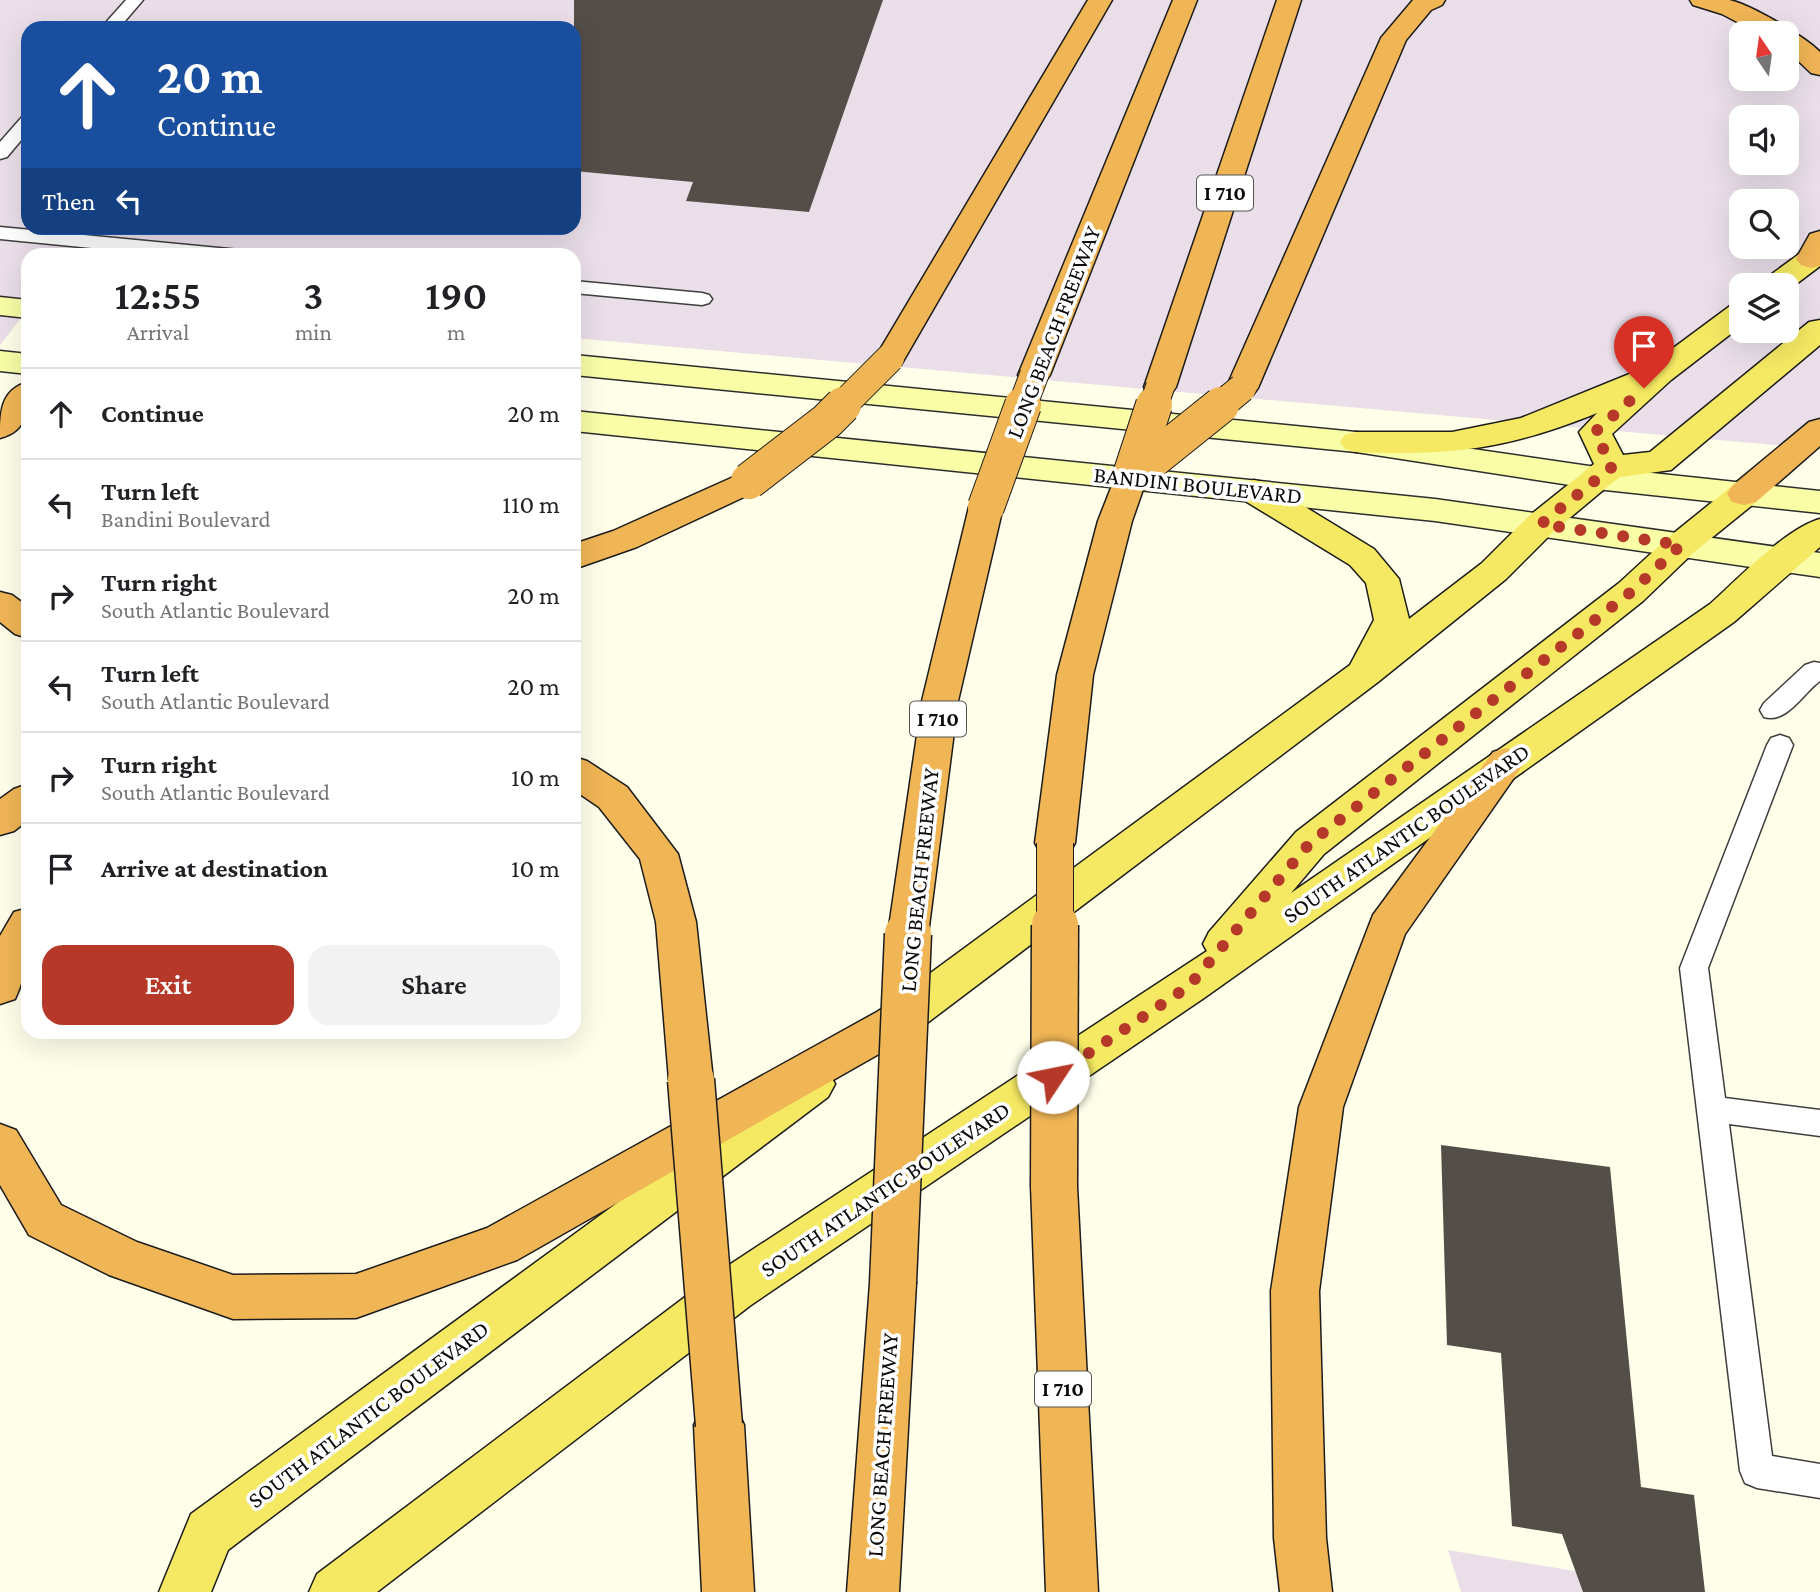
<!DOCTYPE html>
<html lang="en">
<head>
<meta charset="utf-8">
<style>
	body { margin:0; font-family:"Crimson Pro",serif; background:#f2f2f2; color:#202124; height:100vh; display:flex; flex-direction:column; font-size:26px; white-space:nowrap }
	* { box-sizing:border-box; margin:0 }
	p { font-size:23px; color:#757577 }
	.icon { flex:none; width:38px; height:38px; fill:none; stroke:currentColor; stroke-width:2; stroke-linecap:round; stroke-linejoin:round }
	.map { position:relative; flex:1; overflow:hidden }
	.drawer { position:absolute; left:21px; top:248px; width:560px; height:791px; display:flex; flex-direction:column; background:#fff; border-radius:21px; box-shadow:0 7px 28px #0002 }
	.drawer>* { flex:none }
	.top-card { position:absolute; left:21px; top:21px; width:560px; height:214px; border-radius:21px; box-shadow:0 7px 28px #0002; background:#1a4fa0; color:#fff; overflow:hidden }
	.needle { width:46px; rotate:347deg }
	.controls { position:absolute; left:1729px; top:21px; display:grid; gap:14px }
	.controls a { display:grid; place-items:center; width:70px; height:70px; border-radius:14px; background:#fff; box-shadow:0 7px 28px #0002; font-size:35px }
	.pin { position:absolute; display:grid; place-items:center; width:60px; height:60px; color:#fff; margin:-72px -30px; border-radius:50% 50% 50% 0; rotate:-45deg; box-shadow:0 0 7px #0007 }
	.pin .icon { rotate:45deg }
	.me { position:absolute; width:77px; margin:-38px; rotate:56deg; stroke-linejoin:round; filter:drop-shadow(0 0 5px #0008) }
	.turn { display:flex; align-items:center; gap:24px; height:147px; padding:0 21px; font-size:32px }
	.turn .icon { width:91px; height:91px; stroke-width:2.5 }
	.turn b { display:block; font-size:49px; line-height:60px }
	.then { display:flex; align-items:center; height:66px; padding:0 21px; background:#0003; gap:14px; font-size:26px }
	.eta { display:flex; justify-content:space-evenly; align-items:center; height:119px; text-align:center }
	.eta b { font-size:42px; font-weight:600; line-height:49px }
	.action { display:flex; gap:14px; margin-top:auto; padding:14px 21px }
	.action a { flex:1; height:80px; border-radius:21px; background:#b53828; color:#fff; font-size:28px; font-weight:600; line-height:80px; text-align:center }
	.action a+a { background:#f2f2f2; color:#202124 }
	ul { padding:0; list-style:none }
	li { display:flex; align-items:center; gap:21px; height:91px; padding:0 21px; border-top:2px solid #e0e0e0 }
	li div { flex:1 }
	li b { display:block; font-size:26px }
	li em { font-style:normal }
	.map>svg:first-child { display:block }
</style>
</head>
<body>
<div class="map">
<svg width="1820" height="1592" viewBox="0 0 1820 1592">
	<rect width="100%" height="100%" fill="#fefee9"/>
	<!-- industrial -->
	<g fill="#eadfe9" fill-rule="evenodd">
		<path d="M0 0H1820V449L574 338V256H28V309L0 345ZM28 28H574V228H28ZM1741 33H1787V79H1741ZM1741 117H1787V163H1741ZM1741 201H1787V247H1741ZM1741 285H1787V331H1741Z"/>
		<path d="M1448 1550 1575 1571 1709 1592H1461Z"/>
	</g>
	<!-- building -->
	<g fill="#534e47">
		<path d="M574 0H883L809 212 686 201 693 182 574 171Z"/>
		<path d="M1441 1145 1610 1167 1641 1487 1694 1495 1705 1592H1583L1562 1534 1512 1526 1501 1353 1447 1345Z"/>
	</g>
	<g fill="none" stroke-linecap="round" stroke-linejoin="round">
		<defs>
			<g id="service">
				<path d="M126 0H143L119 28H101Z"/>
				<path d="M28 115V132L7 157 0 159V142L22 117Z"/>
				<path d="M0 227 240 250 250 256H173L0 239Z"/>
				<path d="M574 281 702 293 709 295 712 299 709 303 702 305 574 293Z"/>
				<path d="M1814 662 1820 663V681C1803 693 1787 724 1764 717L1760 710 1764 703 1805 665Z"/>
				<path d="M1780 735 1789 738 1793 745 1708 968 1725 1098 1820 1110V1136L1729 1124 1772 1456 1820 1464V1498L1757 1488 1745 1483 1740 1471 1680 968 1767 745 1771 738Z"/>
			</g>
			<g id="secondary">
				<path d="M0 297 28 300V318L0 315Z"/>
				<path d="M0 351 28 354V374L0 371Z"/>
				<path d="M574 355 1356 432 1596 467 1820 491V513L1596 489 1356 452 574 375Z"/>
				<path d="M574 411 1435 499 1820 553V577L1435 521 574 431Z"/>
			</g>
			<g id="primary">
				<path d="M1820 243V266L1787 291V285H1761L1765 279 1810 246Z"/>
				<path d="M1741 303V326L1671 380 1612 434 1623 455 1650 452 1809 322 1820 320V345L1671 470 1620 477 1608 486 1553 532 1506 579 1378 682 902 1042 887 1047 872 1042 866 1029 872 1016 1350 665 1374 620 1366 583 1350 565 1242 499 1237 491 1242 483 1254 480 1266 483 1374 549 1399 579 1409 619 1482 563 1529 516 1594 464 1579 432 1597 413C1509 449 1450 456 1356 452L1345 449 1340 442 1345 435 1356 432H1452L1521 418 1649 366 1730 306Z"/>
				<path d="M1744 483 1756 486 1761 494 1756 502 1693 553 1643 601 1324 854 1291 893 1710 604C1737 580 1786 528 1820 519V547L1734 622 1204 998 751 1305 377 1592H309L317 1574 717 1273 1207 951 1203 944 1209 932 1296 832 1619 583 1669 537 1732 486Z"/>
				<path d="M813 1065 828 1071 835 1084 828 1097 228 1550 211 1592H159L191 1514 798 1071Z"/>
			</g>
			<g id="motorway">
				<path d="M1088 0H1112L905 358 901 365 890 368 879 365 875 358Z"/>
				<path d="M1173 0H1197L1050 375 1045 382 1034 385 1023 382 1018 375Z"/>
				<path d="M1277 0H1301L1176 387 1171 394 1160 397 1149 394 1144 387Z"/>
				<path d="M1413 0H1445L1442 5 1431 10 1406 40 1258 388 1253 395 1242 398 1231 395 1226 388 1381 38Z"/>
				<path d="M1690 0C1702 0 1716 0 1729 0 1750 4 1806 37 1820 52V75L1811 73 1787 50V33H1758L1722 14 1693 5Z"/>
				<path d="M1820 231V266L1811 268 1801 265 1796 259 1810 234Z"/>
				<path d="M28 382C28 407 29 431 0 438 0 413 0 390 28 382Z"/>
				<path d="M1820 419V446L1756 502 1744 505 1732 502 1727 494 1732 486 1809 422Z"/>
				<path d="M1130 467 1142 470 1147 478 1132 521 1093 675 1075 843 1069 854 1055 858 1041 854 1035 843 1057 675 1098 521 1118 470Z"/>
				<path d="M749 470 761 473 766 481 761 489 637 547 574 569V544L613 531Z"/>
				<path d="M986 496 998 499 1003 507 958 701 928 934 922 946 908 951 894 946 888 934 922 701 969 507 974 499Z"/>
				<path d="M0 592 12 595 28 607V638L15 634 0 622Z"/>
				<path d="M1506 748 1519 752 1525 762 1405 934 1343 1107 1319 1291 1326 1538 1332 1592H1280L1274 1538 1271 1291 1299 1107 1373 915 1493 752Z"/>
				<path d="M574 757 587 761 627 787 678 854 696 922 713 1080 706 1093 691 1099 676 1093 669 1080 656 922 640 859 599 807 574 790Z"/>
				<path d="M28 784V820L14 831 0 835V799L14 789Z"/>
				<path d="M28 908C28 940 29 970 15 999L0 1004V936L14 912Z"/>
				<path d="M899 1003 914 1008 920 1021 914 1034 517 1260 356 1318 233 1319 109 1275 29 1235 0 1185V1124L16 1130 61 1205 137 1242 233 1275 356 1274 487 1228 884 1008Z"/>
				<path d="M1054 1166 1070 1172 1077 1186 1098 1592H1046L1031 1186 1038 1172Z"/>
				<path d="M893 1261 910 1268 916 1283 899 1592H847L870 1283 876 1268Z"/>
				<path d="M719 1401 736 1408 744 1425 754 1592H702L694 1425 702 1408Z"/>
			</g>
		</defs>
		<!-- service casing -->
		<use href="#service" stroke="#3e3e3e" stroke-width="3"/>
		<!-- secondary casing -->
		<use href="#secondary" stroke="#2d2d2d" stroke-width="3"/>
		<!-- primary casing -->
		<use href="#primary" stroke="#1c1c1c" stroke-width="3"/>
		<!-- motorway casing -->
		<use href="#motorway" stroke="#1c1c1c" stroke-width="3"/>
		<!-- service -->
		<use href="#service" fill="#fff" fill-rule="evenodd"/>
		<!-- secondary -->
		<use href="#secondary" fill="#f8fda6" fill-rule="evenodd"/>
		<!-- primary -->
		<use href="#primary" fill="#f5e963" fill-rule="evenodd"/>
		<!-- motorway -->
		<use href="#motorway" fill="#f0b555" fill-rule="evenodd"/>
		<defs>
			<g id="motorway-bridge-far2">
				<path d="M841 407 890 358"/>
				<path d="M1022 407 1034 375"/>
				<path d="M1153 407 1160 387"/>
				<path d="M1219 407 1242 388"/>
			</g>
			<g id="motorway-bridge-far1">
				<path d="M1130 478 1221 405"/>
				<path d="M1130 478 1154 405"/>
				<path d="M749 481 827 421 843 405"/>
				<path d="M986 507 1023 405"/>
				<path d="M1055 927V843"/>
			</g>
			<g id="motorway-bridge">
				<path d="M691 1080 719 1425"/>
				<path d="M1054 1186 1055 925"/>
				<path d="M893 1283 908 934"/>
			</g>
		</defs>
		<!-- motorway-bridge-far2 casing -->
		<use href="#motorway-bridge-far2" stroke="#1c1c1c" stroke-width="30" stroke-linecap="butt"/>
		<!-- motorway-bridge-far1 casing -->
		<use href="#motorway-bridge-far1" stroke="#1c1c1c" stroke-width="38" stroke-linecap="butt"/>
		<!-- motorway-bridge casing -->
		<use href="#motorway-bridge" stroke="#1c1c1c" stroke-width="49" stroke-linecap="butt"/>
		<!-- motorway-bridge-far2 -->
		<use href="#motorway-bridge-far2" stroke="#f0b555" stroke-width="28"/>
		<!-- motorway-bridge-far1 -->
		<use href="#motorway-bridge-far1" stroke="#f0b555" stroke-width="36"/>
		<!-- motorway-bridge -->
		<use href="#motorway-bridge" stroke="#f0b555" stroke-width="46"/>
	</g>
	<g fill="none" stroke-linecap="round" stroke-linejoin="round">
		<!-- route -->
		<path stroke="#b53828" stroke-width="12" stroke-dasharray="0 21.6" d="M1053 1077 1189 986 1310 843 1631 592 1681 545 1541 524 1612 467 1595 432 1644 388"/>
	</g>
	<g text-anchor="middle" stroke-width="7" stroke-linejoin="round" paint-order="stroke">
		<!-- shield labels -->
		<g fill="#fff" stroke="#545454" stroke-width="2">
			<rect x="1197" y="175.5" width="56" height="35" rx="5"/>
			<rect x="910" y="701.5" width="56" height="35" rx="5"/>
			<rect x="1035" y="1371.5" width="56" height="35" rx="5"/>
		</g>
		<g font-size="21" font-weight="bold" fill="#0b0b0b">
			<text x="1225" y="200">I 710</text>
			<text x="938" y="726">I 710</text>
			<text x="1063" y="1396">I 710</text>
		</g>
		<!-- street labels -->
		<g font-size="23" fill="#0b0b0b" stroke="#fff">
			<text transform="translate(1053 332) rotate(-69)" y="8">LONG BEACH FREEWAY</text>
			<text transform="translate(1198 485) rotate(6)" y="8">BANDINI BOULEVARD</text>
			<text transform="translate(1406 833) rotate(-35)" y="8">SOUTH ATLANTIC BOULEVARD</text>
			<text transform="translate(919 880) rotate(-84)" y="8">LONG BEACH FREEWAY</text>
			<text transform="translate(885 1189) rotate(-34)" y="8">SOUTH ATLANTIC BOULEVARD</text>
			<text transform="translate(368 1414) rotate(-37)" y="8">SOUTH ATLANTIC BOULEVARD</text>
			<text transform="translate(882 1445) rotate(-86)" y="8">LONG BEACH FREEWAY</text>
		</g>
	</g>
</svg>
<div class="controls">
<a><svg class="needle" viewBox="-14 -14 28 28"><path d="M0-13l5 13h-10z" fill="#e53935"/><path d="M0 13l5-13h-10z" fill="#757577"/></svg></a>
<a><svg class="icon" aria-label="sound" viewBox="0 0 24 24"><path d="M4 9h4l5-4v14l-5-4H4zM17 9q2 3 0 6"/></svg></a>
<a><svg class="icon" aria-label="search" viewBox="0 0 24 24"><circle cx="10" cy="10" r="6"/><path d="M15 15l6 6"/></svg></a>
<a><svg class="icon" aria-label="layers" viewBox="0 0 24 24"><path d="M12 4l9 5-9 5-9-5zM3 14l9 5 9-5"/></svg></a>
</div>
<div class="pin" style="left:1644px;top:388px;background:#d93025"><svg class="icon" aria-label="arrive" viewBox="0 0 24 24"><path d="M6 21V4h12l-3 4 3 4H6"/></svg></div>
<svg class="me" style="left:1053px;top:1077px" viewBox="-20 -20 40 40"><circle r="19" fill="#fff"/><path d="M0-13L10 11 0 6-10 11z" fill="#b53828"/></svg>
<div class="top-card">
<div class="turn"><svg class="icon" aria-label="ahead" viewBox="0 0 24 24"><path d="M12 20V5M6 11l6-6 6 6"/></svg><div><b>20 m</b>Continue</div></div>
<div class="then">Then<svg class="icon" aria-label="left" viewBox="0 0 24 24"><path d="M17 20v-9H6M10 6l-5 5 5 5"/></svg></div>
</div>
<section class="drawer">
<div class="eta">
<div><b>12:55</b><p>Arrival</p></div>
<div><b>3</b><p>min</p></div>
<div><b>190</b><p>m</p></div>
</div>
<ul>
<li><svg class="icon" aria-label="ahead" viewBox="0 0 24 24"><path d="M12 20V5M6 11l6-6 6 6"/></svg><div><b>Continue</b></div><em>20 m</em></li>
<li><svg class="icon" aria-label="left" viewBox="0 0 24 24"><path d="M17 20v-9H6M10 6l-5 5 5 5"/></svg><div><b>Turn left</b><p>Bandini Boulevard</p></div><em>110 m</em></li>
<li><svg class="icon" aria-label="right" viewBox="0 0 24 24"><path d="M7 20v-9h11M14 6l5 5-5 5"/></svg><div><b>Turn right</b><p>South Atlantic Boulevard</p></div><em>20 m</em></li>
<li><svg class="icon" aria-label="left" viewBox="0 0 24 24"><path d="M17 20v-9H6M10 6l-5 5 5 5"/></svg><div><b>Turn left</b><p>South Atlantic Boulevard</p></div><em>20 m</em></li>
<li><svg class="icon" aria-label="right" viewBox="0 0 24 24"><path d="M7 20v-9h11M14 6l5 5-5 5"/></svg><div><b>Turn right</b><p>South Atlantic Boulevard</p></div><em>10 m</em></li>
<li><svg class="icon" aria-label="arrive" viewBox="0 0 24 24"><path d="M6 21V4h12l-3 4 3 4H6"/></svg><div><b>Arrive at destination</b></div><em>10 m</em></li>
</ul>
<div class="action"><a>Exit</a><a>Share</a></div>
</section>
</div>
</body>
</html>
